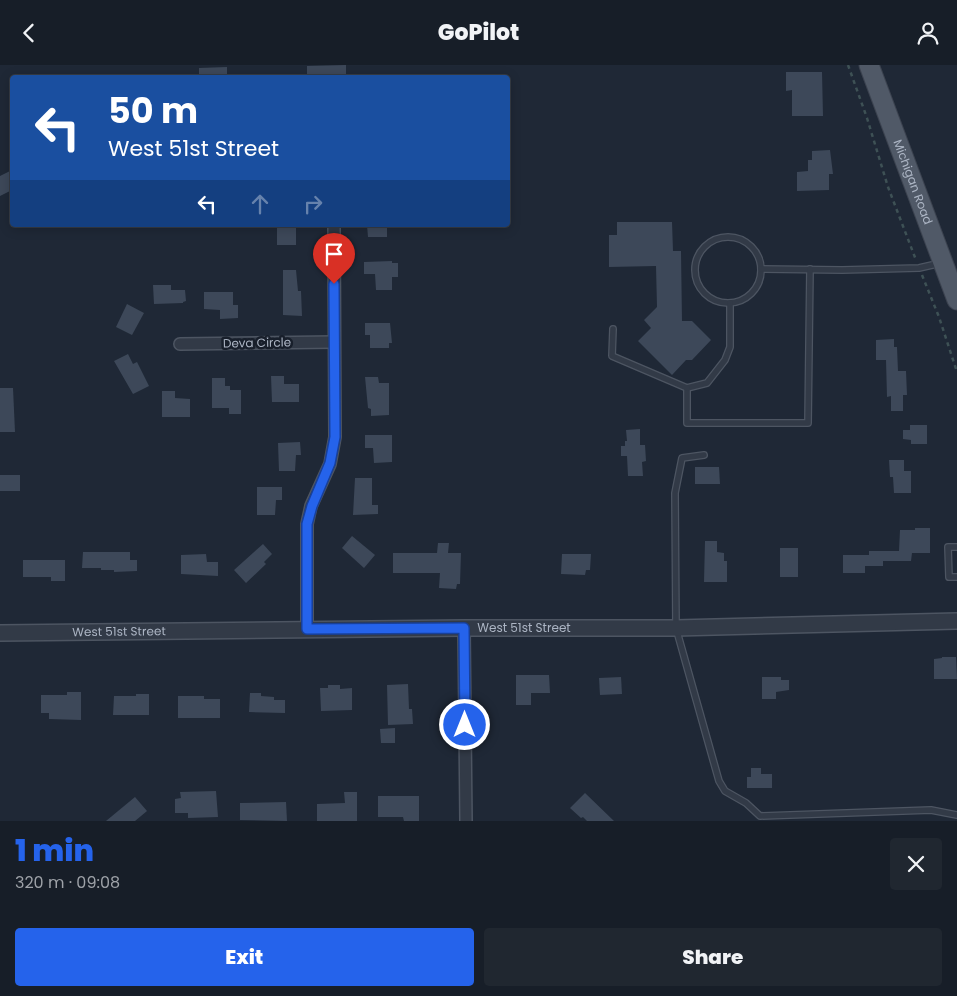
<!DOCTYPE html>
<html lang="en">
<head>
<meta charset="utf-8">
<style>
	body { margin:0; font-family:Poppins,sans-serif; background:#202730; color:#f1f3f6; height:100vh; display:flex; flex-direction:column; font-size:19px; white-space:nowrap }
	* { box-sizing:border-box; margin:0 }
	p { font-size:16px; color:#9ea2a8 }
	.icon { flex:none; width:28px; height:28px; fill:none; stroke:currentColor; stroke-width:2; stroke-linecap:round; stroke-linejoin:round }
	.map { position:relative; height:756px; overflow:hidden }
	.details { display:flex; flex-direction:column; background:#171e28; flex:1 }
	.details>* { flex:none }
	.guide { position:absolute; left:10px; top:10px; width:500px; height:152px; border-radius:5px; box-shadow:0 2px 12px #0003,0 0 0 1px #363c45; background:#1a4fa0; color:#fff; overflow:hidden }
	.pin { position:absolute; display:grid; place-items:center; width:42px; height:42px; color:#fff; margin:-51px -21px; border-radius:50% 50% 50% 0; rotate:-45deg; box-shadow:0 0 5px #0007 }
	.pin .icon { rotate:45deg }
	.me { position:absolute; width:55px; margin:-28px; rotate:0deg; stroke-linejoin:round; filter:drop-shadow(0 0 4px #0008) }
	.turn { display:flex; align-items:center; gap:18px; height:105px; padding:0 15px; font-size:22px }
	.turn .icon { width:65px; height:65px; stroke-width:2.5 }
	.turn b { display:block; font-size:35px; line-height:42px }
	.lanes { display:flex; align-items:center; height:48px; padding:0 15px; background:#0003; justify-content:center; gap:25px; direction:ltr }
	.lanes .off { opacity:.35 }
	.round { display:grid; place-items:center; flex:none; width:52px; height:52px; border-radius:5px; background:#202730 }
	.overview { display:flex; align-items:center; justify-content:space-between; height:85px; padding:0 15px }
	h1 { font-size:30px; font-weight:800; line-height:38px; color:#2563eb }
	.primary-button { display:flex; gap:10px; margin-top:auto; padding:10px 15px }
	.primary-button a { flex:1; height:58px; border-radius:5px; background:#2563eb; color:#fff; font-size:20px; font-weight:800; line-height:58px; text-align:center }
	.primary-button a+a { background:#202730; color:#f1f3f6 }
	header { display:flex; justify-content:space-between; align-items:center; height:65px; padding:0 15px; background:#171e28; font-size:22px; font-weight:800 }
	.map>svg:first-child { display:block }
</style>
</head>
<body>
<header><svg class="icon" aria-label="back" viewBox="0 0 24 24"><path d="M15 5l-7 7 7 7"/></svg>GoPilot<svg class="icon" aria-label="person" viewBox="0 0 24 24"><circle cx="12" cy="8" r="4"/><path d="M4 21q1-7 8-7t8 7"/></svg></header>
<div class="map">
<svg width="957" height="756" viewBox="0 0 957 756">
	<rect width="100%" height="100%" fill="#1f2836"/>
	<!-- building -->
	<g fill="#3d4859">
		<path d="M346 0V12H307V1Z"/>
		<path d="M227 2V12H199V3Z"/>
		<path d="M786 7H822L823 51H792V25L786 26Z"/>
		<path d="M830 85 833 109H829V125L797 126V107L808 106V95H812V86Z"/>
		<path d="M12 105V125L0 131V111Z"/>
		<path d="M617 157H672L673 186H681L682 256H692L711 275 692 295H686L672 310 638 276 651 263 644 255 657 242 656 201 609 202V170H617Z"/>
		<rect x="277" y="160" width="19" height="20"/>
		<path d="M367 160H387V172H368Z"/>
		<path d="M392 196V198H398V212H392V225H376L375 209H364V197Z"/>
		<path d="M283 205H296L298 226H301L302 251 283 250Z"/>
		<path d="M153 220H171V225H185L186 236 183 237V238L154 239Z"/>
		<path d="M204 227H233V240H238V253L220 254V245L204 244Z"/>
		<path d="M127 239 144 248 132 270 116 262Z"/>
		<path d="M365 258H390L392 278H389V283H370V270H365Z"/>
		<path d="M894 274V282H897L898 306H906L907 330H903V346H891V331L887 332 886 295H876V275Z"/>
		<path d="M128 289 133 299 137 297 149 321 133 329 114 296Z"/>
		<path d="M271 311H284V319H299V337H272Z"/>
		<path d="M365 312H378L379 318H389V350L371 351V344L368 343Z"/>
		<path d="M212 313H225V321H230V325H241V349H229V343H212Z"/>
		<path d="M0 323H13L15 367H0Z"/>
		<path d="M162 326H175V333L190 334V352H162Z"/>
		<path d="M910 360H927V379H911V375L903 374V365H910Z"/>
		<path d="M640 364V380H645L646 396 642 397 643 411H628L627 391H621V381H625V376H627L626 365Z"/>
		<path d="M365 370H392V397L374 398 373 383H365Z"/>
		<path d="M300 377 301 390H296L295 406H279L278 378Z"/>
		<path d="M889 395H904V406H911V428H894L893 412H890Z"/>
		<path d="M695 402H719L720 419H695Z"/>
		<rect x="0" y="410" width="20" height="16"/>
		<path d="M355 413H372V440H378V449L353 450Z"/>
		<path d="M257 422H282V435H276L275 450H257Z"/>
		<path d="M915 463H930V488H912L911 496H883V501H865V508H843V490H869V486H899L900 465H915Z"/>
		<path d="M352 471 375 490 364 503 342 483Z"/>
		<path d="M705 476H717V487L724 488V496H727V517H704Z"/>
		<path d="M438 478H449L448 488H461L460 519H457L456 524 439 523 440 508H393V488H437Z"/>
		<path d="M263 479 272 489 264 497 266 499 246 518 234 505Z"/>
		<rect x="780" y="483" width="18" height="29"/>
		<path d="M83 487H130V495H137V506L114 507V505H101V503H82Z"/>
		<path d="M206 489 207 497H218V511L181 509V490Z"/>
		<path d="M562 489H591L590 505H586L585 510 561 509Z"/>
		<path d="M23 495H65V516H51V512H23Z"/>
		<path d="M942 592H956L957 614H934V594L942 593Z"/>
		<path d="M516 610H549L550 628H531V640H516Z"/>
		<path d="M621 612 622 629 600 630 599 613Z"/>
		<path d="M762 612H781V615H789V625L776 627V634H762Z"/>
		<path d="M408 619 409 644H412L413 659 388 660 387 620Z"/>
		<path d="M328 620H340V624L352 623V645L321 646 320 623H328Z"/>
		<path d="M67 627H81V655L49 654V648H41V630H67Z"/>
		<path d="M250 628H261V631L274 632V635H285V648L249 647Z"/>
		<path d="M136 629H149V650H113L114 631H136Z"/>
		<path d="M178 631H204V634H220V653H178Z"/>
		<path d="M395 663V678H381L380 664Z"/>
		<path d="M751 703H761V709H772V723H747V712H751Z"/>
		<path d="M216 726 218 752 188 753V748H175V734L181 733 180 727Z"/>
		<path d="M344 727H357V756H317V739L345 738Z"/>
		<path d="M585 728 614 756H587L583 752 581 753 570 743Z"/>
		<path d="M378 731H419V756H404L403 752H378Z"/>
		<path d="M135 732 147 746 135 756H106Z"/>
		<path d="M286 737 287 756 240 755V738Z"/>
	</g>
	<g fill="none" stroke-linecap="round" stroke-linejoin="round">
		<defs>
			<g id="service">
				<circle cx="728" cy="205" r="33"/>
				<path d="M761 204 842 205 919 203 941 198"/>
				<path d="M730 238V282L725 295 707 318 687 323V358H808L810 204"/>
				<path d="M613 264 612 291 687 323"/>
				<path d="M704 390 682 393 675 428 676 563 719 716 725 726 746 738 760 751 931 745 957 750"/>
				<path d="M957 482H948L949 512H957"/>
			</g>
			<g id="minor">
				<path d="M180 279 334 277"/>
				<path d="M464 563 466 756"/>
				<path d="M307 565V459L311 441 330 399 335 372 334 160"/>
			</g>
			<g id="tertiary">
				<path id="s1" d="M0 568 464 563H676L957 556"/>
			</g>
			<g id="primary">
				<path id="s2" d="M869 0 957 235"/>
			</g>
		</defs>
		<!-- service casing -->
		<use href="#service" stroke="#4d5562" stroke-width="8"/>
		<!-- minor casing -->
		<use href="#minor" stroke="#4d5562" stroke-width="14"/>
		<!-- tertiary casing -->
		<use href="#tertiary" stroke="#4d5562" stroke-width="18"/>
		<!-- primary casing -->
		<use href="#primary" stroke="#3c4350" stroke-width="21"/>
		<!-- path -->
		<g stroke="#3e5155" stroke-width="2.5" stroke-dasharray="4 4" stroke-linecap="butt">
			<path d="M848 0 867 53 888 122 916 195"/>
			<path d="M922 210 939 252 957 307"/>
		</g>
		<!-- service -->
		<use href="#service" stroke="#323a47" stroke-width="5.5"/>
		<!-- minor -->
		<use href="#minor" stroke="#323a47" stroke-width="11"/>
		<!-- tertiary -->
		<use href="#tertiary" stroke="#323a47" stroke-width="15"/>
		<!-- primary -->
		<use href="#primary" stroke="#505967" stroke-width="19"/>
	</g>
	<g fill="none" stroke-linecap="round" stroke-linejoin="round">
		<defs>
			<path id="route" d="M334 219 335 372 330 398 312 441 307 459V564L464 563 465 660"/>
		</defs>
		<!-- route casing -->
		<use href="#route" stroke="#184099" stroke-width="12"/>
		<!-- route -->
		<use href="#route" stroke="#2563eb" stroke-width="9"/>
	</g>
	<g text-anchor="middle" stroke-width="5" stroke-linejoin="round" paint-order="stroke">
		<!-- street labels -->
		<g font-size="12" fill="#acb5c4" stroke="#181f2b">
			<text dy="4" stroke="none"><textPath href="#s2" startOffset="125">Michigan Road</textPath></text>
			<text transform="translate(257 278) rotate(-1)" y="4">Deva Circle</text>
			<text dy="4" stroke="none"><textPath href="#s1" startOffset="524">West 51st Street</textPath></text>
			<text dy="4" stroke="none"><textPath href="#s1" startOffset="119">West 51st Street</textPath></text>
		</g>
	</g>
</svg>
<div class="pin" style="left:334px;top:219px;background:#d93025"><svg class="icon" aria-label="arrive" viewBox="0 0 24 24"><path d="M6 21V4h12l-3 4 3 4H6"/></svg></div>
<svg class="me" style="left:465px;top:660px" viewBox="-20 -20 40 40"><circle r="17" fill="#2563eb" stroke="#fff" stroke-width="3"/><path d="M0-11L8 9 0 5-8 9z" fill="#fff"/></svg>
<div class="guide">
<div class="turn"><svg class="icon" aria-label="left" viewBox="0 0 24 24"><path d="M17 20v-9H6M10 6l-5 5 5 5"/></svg><div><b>50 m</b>West 51st Street</div></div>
<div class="lanes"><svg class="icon" aria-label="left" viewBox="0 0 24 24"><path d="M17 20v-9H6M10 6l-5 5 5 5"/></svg><svg class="icon off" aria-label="ahead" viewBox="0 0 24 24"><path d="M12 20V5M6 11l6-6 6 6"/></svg><svg class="icon off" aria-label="right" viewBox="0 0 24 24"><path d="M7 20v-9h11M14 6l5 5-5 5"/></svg></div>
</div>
</div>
<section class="details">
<div class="overview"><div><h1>1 min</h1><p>320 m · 09:08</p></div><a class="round"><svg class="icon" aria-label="close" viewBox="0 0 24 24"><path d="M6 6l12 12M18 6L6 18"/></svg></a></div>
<div class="primary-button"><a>Exit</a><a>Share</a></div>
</section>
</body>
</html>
